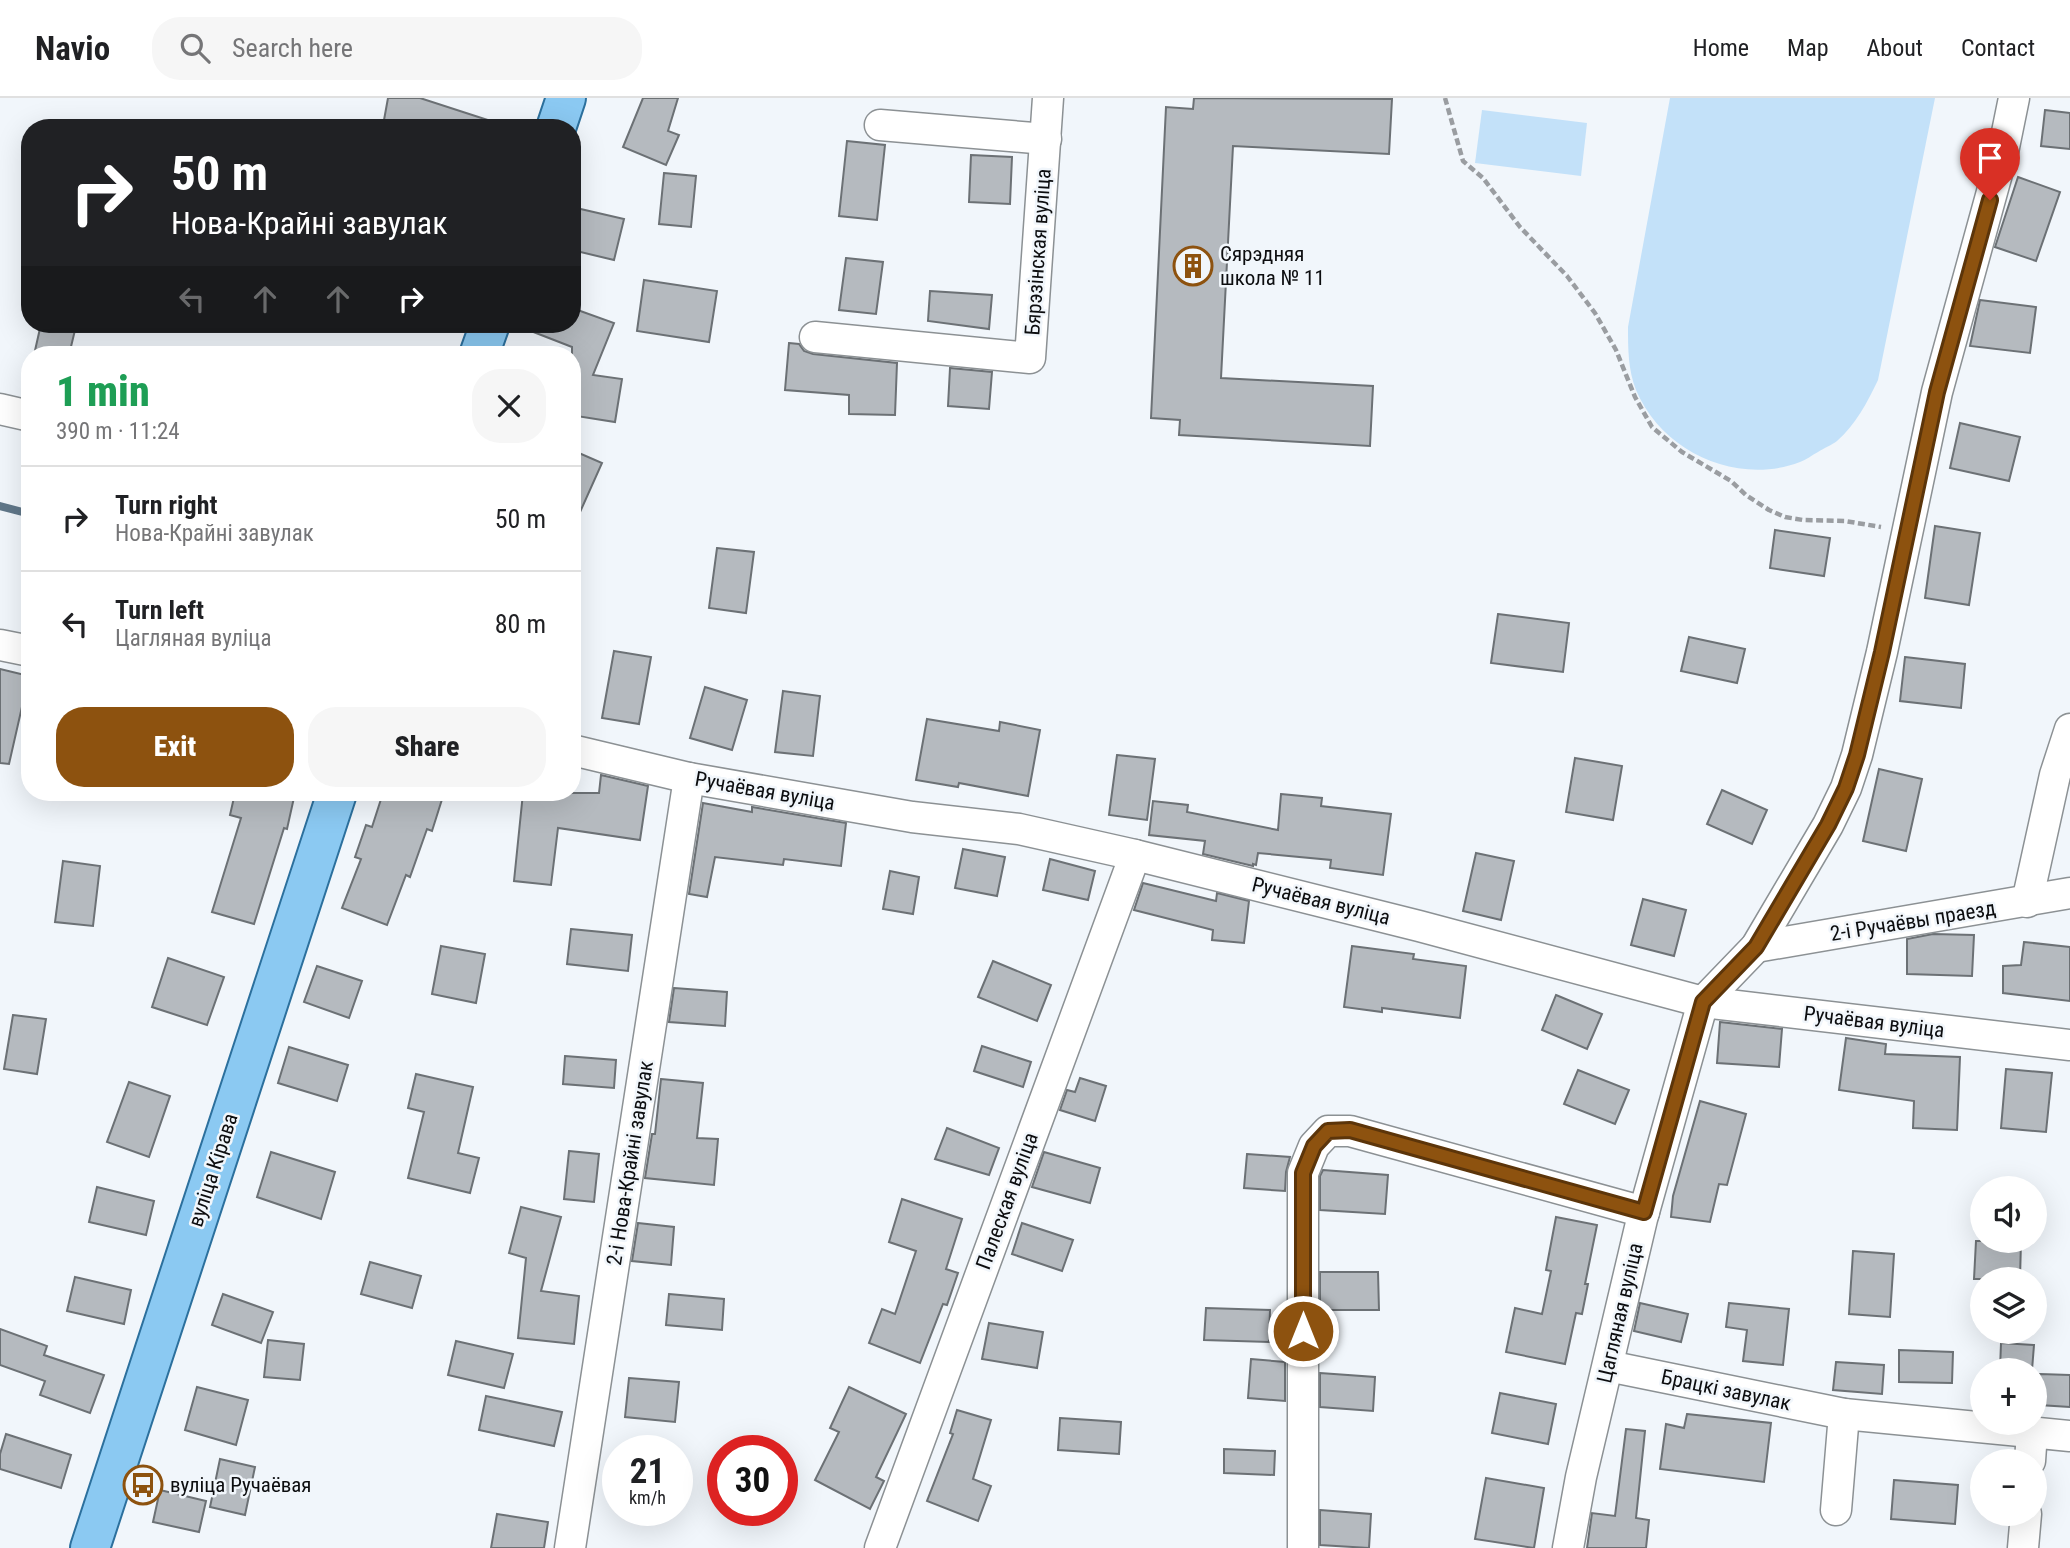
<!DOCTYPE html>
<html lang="en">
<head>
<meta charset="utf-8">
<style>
	body { margin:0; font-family:"Roboto Condensed",sans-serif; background:#f6f6f6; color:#202124; height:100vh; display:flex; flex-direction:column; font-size:26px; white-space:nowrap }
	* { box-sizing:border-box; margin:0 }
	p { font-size:23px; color:#757577 }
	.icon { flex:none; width:38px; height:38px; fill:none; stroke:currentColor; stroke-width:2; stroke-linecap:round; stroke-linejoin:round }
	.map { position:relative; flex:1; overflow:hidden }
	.drawer { position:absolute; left:21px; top:248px; width:560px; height:455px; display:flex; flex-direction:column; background:#fff; border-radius:28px; box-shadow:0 7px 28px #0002 }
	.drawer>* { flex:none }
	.banner { position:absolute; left:21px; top:21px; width:560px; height:214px; border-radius:28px; box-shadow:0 7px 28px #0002; background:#202124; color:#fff; overflow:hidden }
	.buttons { position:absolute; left:1970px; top:1078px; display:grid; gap:14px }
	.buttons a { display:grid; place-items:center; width:77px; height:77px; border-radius:50%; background:#fff; box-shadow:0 7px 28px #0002; font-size:35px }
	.speed { position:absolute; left:602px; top:1337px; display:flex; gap:14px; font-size:35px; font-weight:700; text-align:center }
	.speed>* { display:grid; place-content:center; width:91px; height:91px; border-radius:50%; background:#fff; box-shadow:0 7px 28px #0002; line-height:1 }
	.speed small { font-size:18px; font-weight:400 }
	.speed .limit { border:10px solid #d22; background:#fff; color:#111 }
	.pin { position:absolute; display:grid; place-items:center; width:60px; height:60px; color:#fff; margin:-72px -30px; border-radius:50% 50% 50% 0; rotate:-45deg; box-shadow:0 0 7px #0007 }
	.pin .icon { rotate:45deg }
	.me { position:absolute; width:77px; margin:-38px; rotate:0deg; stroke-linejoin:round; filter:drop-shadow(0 0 5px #0008) }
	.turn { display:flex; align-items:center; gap:24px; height:147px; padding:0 35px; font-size:32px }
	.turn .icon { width:91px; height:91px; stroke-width:2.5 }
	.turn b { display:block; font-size:49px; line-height:60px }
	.lanes { display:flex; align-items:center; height:66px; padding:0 35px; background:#0003; justify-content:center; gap:35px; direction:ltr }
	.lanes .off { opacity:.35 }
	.round { display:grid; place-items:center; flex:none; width:74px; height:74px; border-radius:28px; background:#f6f6f6 }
	.headline { display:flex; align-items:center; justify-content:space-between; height:119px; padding:0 35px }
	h1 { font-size:42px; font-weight:800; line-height:52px; color:#1e9e55 }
	.cta { display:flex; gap:14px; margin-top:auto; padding:14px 35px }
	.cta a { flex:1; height:80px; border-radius:28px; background:#8d520f; color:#fff; font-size:28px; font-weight:800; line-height:80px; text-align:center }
	.cta a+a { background:#f6f6f6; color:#202124 }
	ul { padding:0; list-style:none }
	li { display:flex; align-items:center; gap:21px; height:105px; padding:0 35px; border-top:2px solid #e0e0e0 }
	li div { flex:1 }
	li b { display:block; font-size:26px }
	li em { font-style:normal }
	header { display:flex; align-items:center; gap:42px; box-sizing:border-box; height:98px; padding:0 35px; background:#fff; border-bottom:2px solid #e0e0e0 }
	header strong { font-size:33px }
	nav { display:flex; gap:38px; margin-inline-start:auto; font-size:24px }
	.search { width:490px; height:63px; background:#f6f6f6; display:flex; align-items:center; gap:18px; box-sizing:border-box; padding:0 24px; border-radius:28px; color:#757577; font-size:26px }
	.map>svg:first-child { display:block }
</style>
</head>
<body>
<header>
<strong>Navio</strong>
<div class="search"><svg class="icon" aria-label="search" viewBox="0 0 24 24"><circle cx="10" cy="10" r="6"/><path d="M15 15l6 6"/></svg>Search here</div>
<nav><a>Home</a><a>Map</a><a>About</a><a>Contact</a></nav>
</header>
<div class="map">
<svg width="2070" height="1450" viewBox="0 0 2070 1450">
	<rect width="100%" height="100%" fill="#f1f6fb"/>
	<!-- green -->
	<g fill="#c3e1f9">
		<path d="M1670 0H1935L1878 282C1867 305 1856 326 1837 343 1832 347 1824 350 1818 354 1812 357 1806 362 1800 364 1737 388 1662 354 1636 292 1628 272 1628 251 1628 229Z"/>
		<path d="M1482 12 1587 25 1581 78 1475 65Z"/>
	</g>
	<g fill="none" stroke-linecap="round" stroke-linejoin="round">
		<!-- stream -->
		<path stroke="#607789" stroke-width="8" d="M0 408 30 416"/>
	</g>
	<!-- building -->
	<g fill="#b5babf" stroke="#6c7175" stroke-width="2">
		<path d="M388 0H420L497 25V30H422L384 22Z"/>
		<path d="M643 0H678L668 33 679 37 666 67 623 49Z"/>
		<path d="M1194 0 1392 1 1389 56 1233 48 1221 280 1373 288 1370 348 1179 337 1180 322 1151 320 1166 9 1193 11Z"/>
		<path d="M2045 12 2070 15V51L2041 48Z"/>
		<path d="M847 43 885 47 877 122 839 118Z"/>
		<path d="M971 57 1012 59 1010 106 969 104Z"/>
		<path d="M664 75 696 78 691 129 659 126Z"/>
		<path d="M2018 79 2060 94 2036 163 1995 149Z"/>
		<path d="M572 109 624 121 614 162 572 152Z"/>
		<path d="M846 160 883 164 876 216 839 212Z"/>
		<path d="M644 182 717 193 709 244 637 233Z"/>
		<path d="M930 193 992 197 989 231 928 223Z"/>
		<path d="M1980 202 2036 209 2030 255 1970 248Z"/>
		<path d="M572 210 614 225 593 277 622 281 615 324 577 318 572 327V249L518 228V226H572Z"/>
		<path d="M41 226 75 232 69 257H34Z"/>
		<path d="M789 245 799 246 804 253 813 256 897 265 895 317 849 316V297L785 292Z"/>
		<path d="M950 270 992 274 989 311 948 308Z"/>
		<path d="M1960 325 2020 339 2009 383 1950 370Z"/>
		<path d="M572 352 602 365 572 432Z"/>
		<path d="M1935 428 1980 435 1969 507 1925 500Z"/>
		<path d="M1775 432 1830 440 1824 478 1770 470Z"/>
		<path d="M717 450 754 454 746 515 709 510Z"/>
		<path d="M1498 516 1569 525 1563 574 1491 565Z"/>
		<path d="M1689 539 1745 551 1737 585 1681 573Z"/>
		<path d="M614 553 651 559 639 626 602 620Z"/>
		<path d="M1905 559 1965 566 1961 610 1900 603Z"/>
		<path d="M0 571 29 578 9 666 0 665Z"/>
		<path d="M705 589 747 602 732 652 690 640Z"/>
		<path d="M783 593 820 598 813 658 775 654Z"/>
		<path d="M927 621 999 633 1000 624 1040 632 1028 698 959 685 958 689 916 682Z"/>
		<path d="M1117 657 1155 661 1147 722 1109 717Z"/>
		<path d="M1575 660 1622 668 1613 722 1566 714Z"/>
		<path d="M1879 671 1922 681 1906 753 1863 743Z"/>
		<path d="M601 677 648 688 640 742 558 730 551 787 514 783 523 695H599Z"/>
		<path d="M1722 692 1767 712 1752 746 1707 726Z"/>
		<path d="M235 695H295L287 731 284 730 254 826 212 814 241 720 230 717Z"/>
		<path d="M383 695H444L432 733 427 731 410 779 406 777 387 827 342 810 361 761 355 759 366 727 372 729Z"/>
		<path d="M1281 696 1322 700 1321 708 1391 716 1383 777 1330 770 1331 762 1258 755 1256 767 1253 766V768L1203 756 1205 743 1149 737 1153 703 1188 707 1187 714 1278 732Z"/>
		<path d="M703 705 752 714V709L846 725 841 768 784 761 783 767 715 759 707 799 689 796Z"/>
		<path d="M963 751 1005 759 997 798 955 790Z"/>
		<path d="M1476 755 1514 763 1501 822 1463 813Z"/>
		<path d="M1050 761 1095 773 1088 802 1043 792Z"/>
		<path d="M63 763 100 768 93 828 55 824Z"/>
		<path d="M890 773 919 779 913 816 883 811Z"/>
		<path d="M1143 785 1216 803 1217 795 1249 803 1244 845 1212 842 1213 832 1134 812Z"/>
		<path d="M1643 801 1686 812 1674 858 1631 847Z"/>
		<path d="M571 831 632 837 628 873 567 866Z"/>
		<path d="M1933 836 1974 837 1972 878 1907 876V841Z"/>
		<path d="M2024 844 2070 849V903L2003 895V868L2021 867Z"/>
		<path d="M441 848 485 856 476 905 432 896Z"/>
		<path d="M1352 848 1414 856 1413 861 1466 868 1460 920 1382 910V914L1344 909Z"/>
		<path d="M168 860 224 879 207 927 152 909Z"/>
		<path d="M993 863 1051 887 1037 923 978 899Z"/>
		<path d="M317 868 362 883 349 920 304 904Z"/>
		<path d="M674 890 727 894 725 928 669 924Z"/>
		<path d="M1556 897 1602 916 1587 951 1542 932Z"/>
		<path d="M13 917 46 921 37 976 4 971Z"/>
		<path d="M1720 924 1782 931 1779 969 1717 965Z"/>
		<path d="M1846 940 1886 946 1885 956 1960 959 1957 1032 1913 1030 1914 1003 1839 992Z"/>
		<path d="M982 948 1031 964 1023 989 974 973Z"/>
		<path d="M289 949 348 967 337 1003 278 985Z"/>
		<path d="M565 958 616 962 614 990 563 986Z"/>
		<path d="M2006 971 2052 975 2046 1034 2001 1030Z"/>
		<path d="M1578 972 1629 992 1615 1026 1564 1006Z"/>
		<path d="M416 976 473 989 458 1055 479 1060 470 1095 408 1080 424 1014 408 1010Z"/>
		<path d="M1080 980 1106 988 1095 1023 1060 1012 1067 992 1075 994Z"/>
		<path d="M661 981 703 985 697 1040 718 1041 714 1087 645 1080 652 1036H655Z"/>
		<path d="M129 984 170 998 149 1059 107 1044Z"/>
		<path d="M1700 1003 1746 1016 1727 1087 1719 1086 1710 1124 1671 1119 1673 1098Z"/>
		<path d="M947 1030 999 1050 989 1077 935 1061Z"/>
		<path d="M569 1053 599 1056 594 1104 564 1101Z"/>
		<path d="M271 1054 335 1074 321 1121 257 1099Z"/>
		<path d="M1044 1054 1100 1070 1090 1105 1032 1089Z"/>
		<path d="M1247 1056 1290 1059 1286 1074 1285 1093 1244 1090Z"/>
		<path d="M1323 1072 1388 1077 1385 1116 1320 1112V1078Z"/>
		<path d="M97 1089 154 1103 146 1137 89 1124Z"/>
		<path d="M902 1101 962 1121 946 1171 958 1175 947 1207 943 1206 920 1265 869 1245 882 1211 895 1216 916 1153 889 1144Z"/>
		<path d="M521 1109 561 1119 541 1193 579 1198 574 1246 518 1240 526 1160 509 1155Z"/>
		<path d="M1556 1119 1597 1127 1585 1186H1588L1582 1216 1576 1215 1565 1266 1506 1254 1515 1210 1542 1216 1551 1173 1546 1172Z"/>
		<path d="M638 1125 674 1129 671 1167 632 1163Z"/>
		<path d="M1022 1125 1073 1142 1062 1173 1012 1156Z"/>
		<path d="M1976 1143H2021L2020 1181H1974Z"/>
		<path d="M1853 1153 1894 1156 1890 1219 1849 1216Z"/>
		<path d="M370 1164 421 1178 412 1210 361 1196Z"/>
		<path d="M1320 1174H1378L1379 1212H1320Z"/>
		<path d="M75 1179 131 1192 124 1226 67 1213Z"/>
		<path d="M223 1196 273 1214 261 1245 212 1227Z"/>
		<path d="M669 1196 724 1201 722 1232 666 1227Z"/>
		<path d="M1640 1205 1688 1216 1681 1244 1634 1233Z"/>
		<path d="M1729 1205 1789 1211 1783 1267 1743 1263 1747 1232 1726 1229Z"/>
		<path d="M1206 1210 1270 1212 1269 1244 1204 1242Z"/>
		<path d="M989 1225 1043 1234 1037 1270 982 1261Z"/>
		<path d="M0 1231 47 1248 44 1257 104 1277 90 1315 40 1297 45 1283 0 1267Z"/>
		<path d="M268 1242 304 1246 300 1282 264 1279Z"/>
		<path d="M456 1243 513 1256 504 1290 448 1277Z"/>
		<path d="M2001 1245 2034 1247 2032 1272H2000Z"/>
		<path d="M1899 1252 1953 1254 1952 1285 1899 1284Z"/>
		<path d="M1251 1261 1285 1264V1303L1248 1300Z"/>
		<path d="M1836 1264 1884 1267 1882 1296 1833 1292Z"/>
		<path d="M1320 1275 1375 1279 1373 1313 1320 1309Z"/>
		<path d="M2040 1276 2070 1277V1309L2039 1307Z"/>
		<path d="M629 1280 679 1284 675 1324 625 1319Z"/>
		<path d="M197 1289 248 1302 236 1347 185 1332Z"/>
		<path d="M849 1289 906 1316 876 1379 884 1383 870 1411 815 1382 839 1334 830 1330Z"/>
		<path d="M1500 1295 1556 1306 1548 1346 1492 1335Z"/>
		<path d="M486 1298 562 1314 554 1348 479 1332Z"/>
		<path d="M957 1312 991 1322 973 1381 991 1388 978 1423 927 1403 953 1336 950 1335Z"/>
		<path d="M1687 1316 1771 1325 1764 1384 1660 1371 1666 1326 1684 1330Z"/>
		<path d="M1060 1320 1121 1324 1119 1356 1058 1352Z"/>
		<path d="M1626 1331 1645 1333 1636 1420 1649 1422 1646 1450H1587L1592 1415 1615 1418Z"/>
		<path d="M6 1336 71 1357 61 1390 0 1371V1356Z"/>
		<path d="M1224 1351 1275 1353 1274 1377 1224 1375Z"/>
		<path d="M220 1361 255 1369 245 1417 210 1409Z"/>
		<path d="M1486 1380 1544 1390 1534 1450 1475 1441Z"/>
		<path d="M1894 1382 1958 1387 1955 1426 1891 1421Z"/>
		<path d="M160 1392 206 1403 199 1434 153 1424Z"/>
		<path d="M1320 1412 1371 1416 1369 1450 1320 1447Z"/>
		<path d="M497 1416 548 1424 544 1450H491Z"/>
	</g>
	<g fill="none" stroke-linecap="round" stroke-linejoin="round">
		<defs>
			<g id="minor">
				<path d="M880 27 1046 41"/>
				<path d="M815 239 1030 260 1048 0"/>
				<path d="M0 311 30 318"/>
				<path d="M0 547 30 553"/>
				<path d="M572 652 689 680 912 719 1019 731 1135 757 1419 828 1703 904 2070 947"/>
				<path d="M2027 804 2055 677 2070 631"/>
				<path d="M1756 849 2070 795"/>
				<path d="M1608 1268 1844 1316 2070 1338"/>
				<path d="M2030 1363 2032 1334"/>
				<path d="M1836 1412 1844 1316"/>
				<path d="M570 1450 689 680"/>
				<path d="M880 1450 1135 757"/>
				<path d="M1303 1450V1075L1314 1048 1328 1033H1350L1644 1114"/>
				<path d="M1568 1450 1581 1379 1642 1121 1703 904 1756 849 1828 727 1846 690 1857 657 1882 554 1937 294 2003 54 2014 0"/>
				<path d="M2023 1450 2026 1416"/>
			</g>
			<g id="primary">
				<path d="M556 30 566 0"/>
				<path d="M479 257 490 226"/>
				<path d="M90 1450 337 695"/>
			</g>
		</defs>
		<!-- minor casing -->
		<use href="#minor" stroke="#8c9194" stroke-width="33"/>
		<!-- primary casing -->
		<use href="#primary" stroke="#2c709d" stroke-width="42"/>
		<!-- path -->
		<path stroke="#9a9da1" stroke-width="4.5" stroke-dasharray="7 3.5" stroke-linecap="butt" d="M1445 0 1463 63 1483 80 1520 129 1567 178 1595 215 1616 252 1635 299 1652 329 1682 354 1731 383 1746 397 1769 412 1785 419 1803 422 1845 423 1881 429"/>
		<!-- minor -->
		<use href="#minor" stroke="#fff" stroke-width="30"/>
		<!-- primary -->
		<use href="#primary" stroke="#8bc9f2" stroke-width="38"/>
	</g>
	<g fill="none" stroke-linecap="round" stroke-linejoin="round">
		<defs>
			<path id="route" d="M1303 1233V1075L1314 1048 1328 1033 1350 1032 1644 1114 1703 904 1756 849 1828 727 1846 690 1857 657 1882 554 1937 294 1990 102"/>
		</defs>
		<!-- route casing -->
		<use href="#route" stroke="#5c350a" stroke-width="18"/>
		<!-- route -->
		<use href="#route" stroke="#8d520f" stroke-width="12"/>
	</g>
	<!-- icons -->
	<defs>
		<symbol id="building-ring" viewBox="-11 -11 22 22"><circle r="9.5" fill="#f1f6fb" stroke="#8d520f" stroke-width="1.5"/><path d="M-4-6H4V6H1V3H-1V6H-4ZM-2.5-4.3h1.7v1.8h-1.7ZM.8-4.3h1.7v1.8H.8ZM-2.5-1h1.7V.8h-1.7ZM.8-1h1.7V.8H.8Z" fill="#8d520f"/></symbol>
		<symbol id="bus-ring" viewBox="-11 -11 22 22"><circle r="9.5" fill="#f1f6fb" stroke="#8d520f" stroke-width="1.5"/><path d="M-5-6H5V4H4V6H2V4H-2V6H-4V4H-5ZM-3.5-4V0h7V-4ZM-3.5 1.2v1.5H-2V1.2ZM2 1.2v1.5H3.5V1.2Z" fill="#8d520f"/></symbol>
	</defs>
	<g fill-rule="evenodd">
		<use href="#building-ring" x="1171" y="146" width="44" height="44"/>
		<use href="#bus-ring" x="121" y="1365" width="44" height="44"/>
	</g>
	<g text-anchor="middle" stroke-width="5" stroke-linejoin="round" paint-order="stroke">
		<!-- street labels -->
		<g font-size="21" fill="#0c0d0f" stroke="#f1f6fb">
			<text transform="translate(1038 154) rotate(-86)" y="7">Бярэзінская вуліца</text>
			<text transform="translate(765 693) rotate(10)" y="7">Ручаёвая вуліца</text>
			<text transform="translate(1321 803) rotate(14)" y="7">Ручаёвая вуліца</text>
			<text transform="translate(1913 823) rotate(-9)" y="7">2-і Ручаёвы праезд</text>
			<text transform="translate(1874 924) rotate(7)" y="7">Ручаёвая вуліца</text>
			<text transform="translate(630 1065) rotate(-81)" y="7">2-і Нова-Крайні завулак</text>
			<text transform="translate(213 1072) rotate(-72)" y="7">вуліца Кірава</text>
			<text transform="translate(1007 1103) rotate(-70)" y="7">Палеская вуліца</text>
			<text transform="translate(1620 1215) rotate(-77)" y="7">Цагляная вуліца</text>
			<text transform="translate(1726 1292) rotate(12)" y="7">Брацкі завулак</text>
		</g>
		<!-- poi labels -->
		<g font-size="21" fill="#0c0d0f" stroke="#f1f6fb" text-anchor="start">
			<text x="1220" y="163">Сярэдняя<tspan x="1220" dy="24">школа № 11</tspan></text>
			<text x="170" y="1394">вуліца Ручаёвая</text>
		</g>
	</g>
</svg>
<div class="buttons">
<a><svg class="icon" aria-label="sound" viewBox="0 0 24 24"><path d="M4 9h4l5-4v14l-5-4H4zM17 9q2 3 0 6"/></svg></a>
<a><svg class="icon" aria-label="layers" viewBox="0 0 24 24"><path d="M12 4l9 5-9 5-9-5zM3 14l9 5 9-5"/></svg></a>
<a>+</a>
<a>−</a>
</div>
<div class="speed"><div>21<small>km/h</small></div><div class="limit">30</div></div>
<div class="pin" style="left:1990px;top:102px;background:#d93025"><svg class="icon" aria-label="arrive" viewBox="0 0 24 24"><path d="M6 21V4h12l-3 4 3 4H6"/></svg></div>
<svg class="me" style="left:1303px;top:1233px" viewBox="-20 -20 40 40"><circle r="17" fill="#8d520f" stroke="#fff" stroke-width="3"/><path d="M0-11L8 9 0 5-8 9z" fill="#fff"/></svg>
<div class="banner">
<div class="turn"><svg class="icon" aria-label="right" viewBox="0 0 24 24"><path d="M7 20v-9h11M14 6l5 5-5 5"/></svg><div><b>50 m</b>Нова-Крайні завулак</div></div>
<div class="lanes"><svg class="icon off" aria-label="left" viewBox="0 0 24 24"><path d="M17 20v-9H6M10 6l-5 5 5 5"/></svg><svg class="icon off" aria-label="ahead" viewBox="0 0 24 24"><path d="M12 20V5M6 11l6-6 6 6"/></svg><svg class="icon off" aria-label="ahead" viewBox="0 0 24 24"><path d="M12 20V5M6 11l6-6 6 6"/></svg><svg class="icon" aria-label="right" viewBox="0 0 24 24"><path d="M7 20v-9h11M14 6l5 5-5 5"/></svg></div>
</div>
<section class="drawer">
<div class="headline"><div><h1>1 min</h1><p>390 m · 11:24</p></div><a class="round"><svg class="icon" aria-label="close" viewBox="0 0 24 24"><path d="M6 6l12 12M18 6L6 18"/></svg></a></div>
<ul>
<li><svg class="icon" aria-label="right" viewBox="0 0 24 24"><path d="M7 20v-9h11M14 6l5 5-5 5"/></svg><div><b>Turn right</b><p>Нова-Крайні завулак</p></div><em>50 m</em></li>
<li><svg class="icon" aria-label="left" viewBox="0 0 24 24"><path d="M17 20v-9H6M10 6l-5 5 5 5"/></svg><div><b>Turn left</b><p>Цагляная вуліца</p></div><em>80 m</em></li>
</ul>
<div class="cta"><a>Exit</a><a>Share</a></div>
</section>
</div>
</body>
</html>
